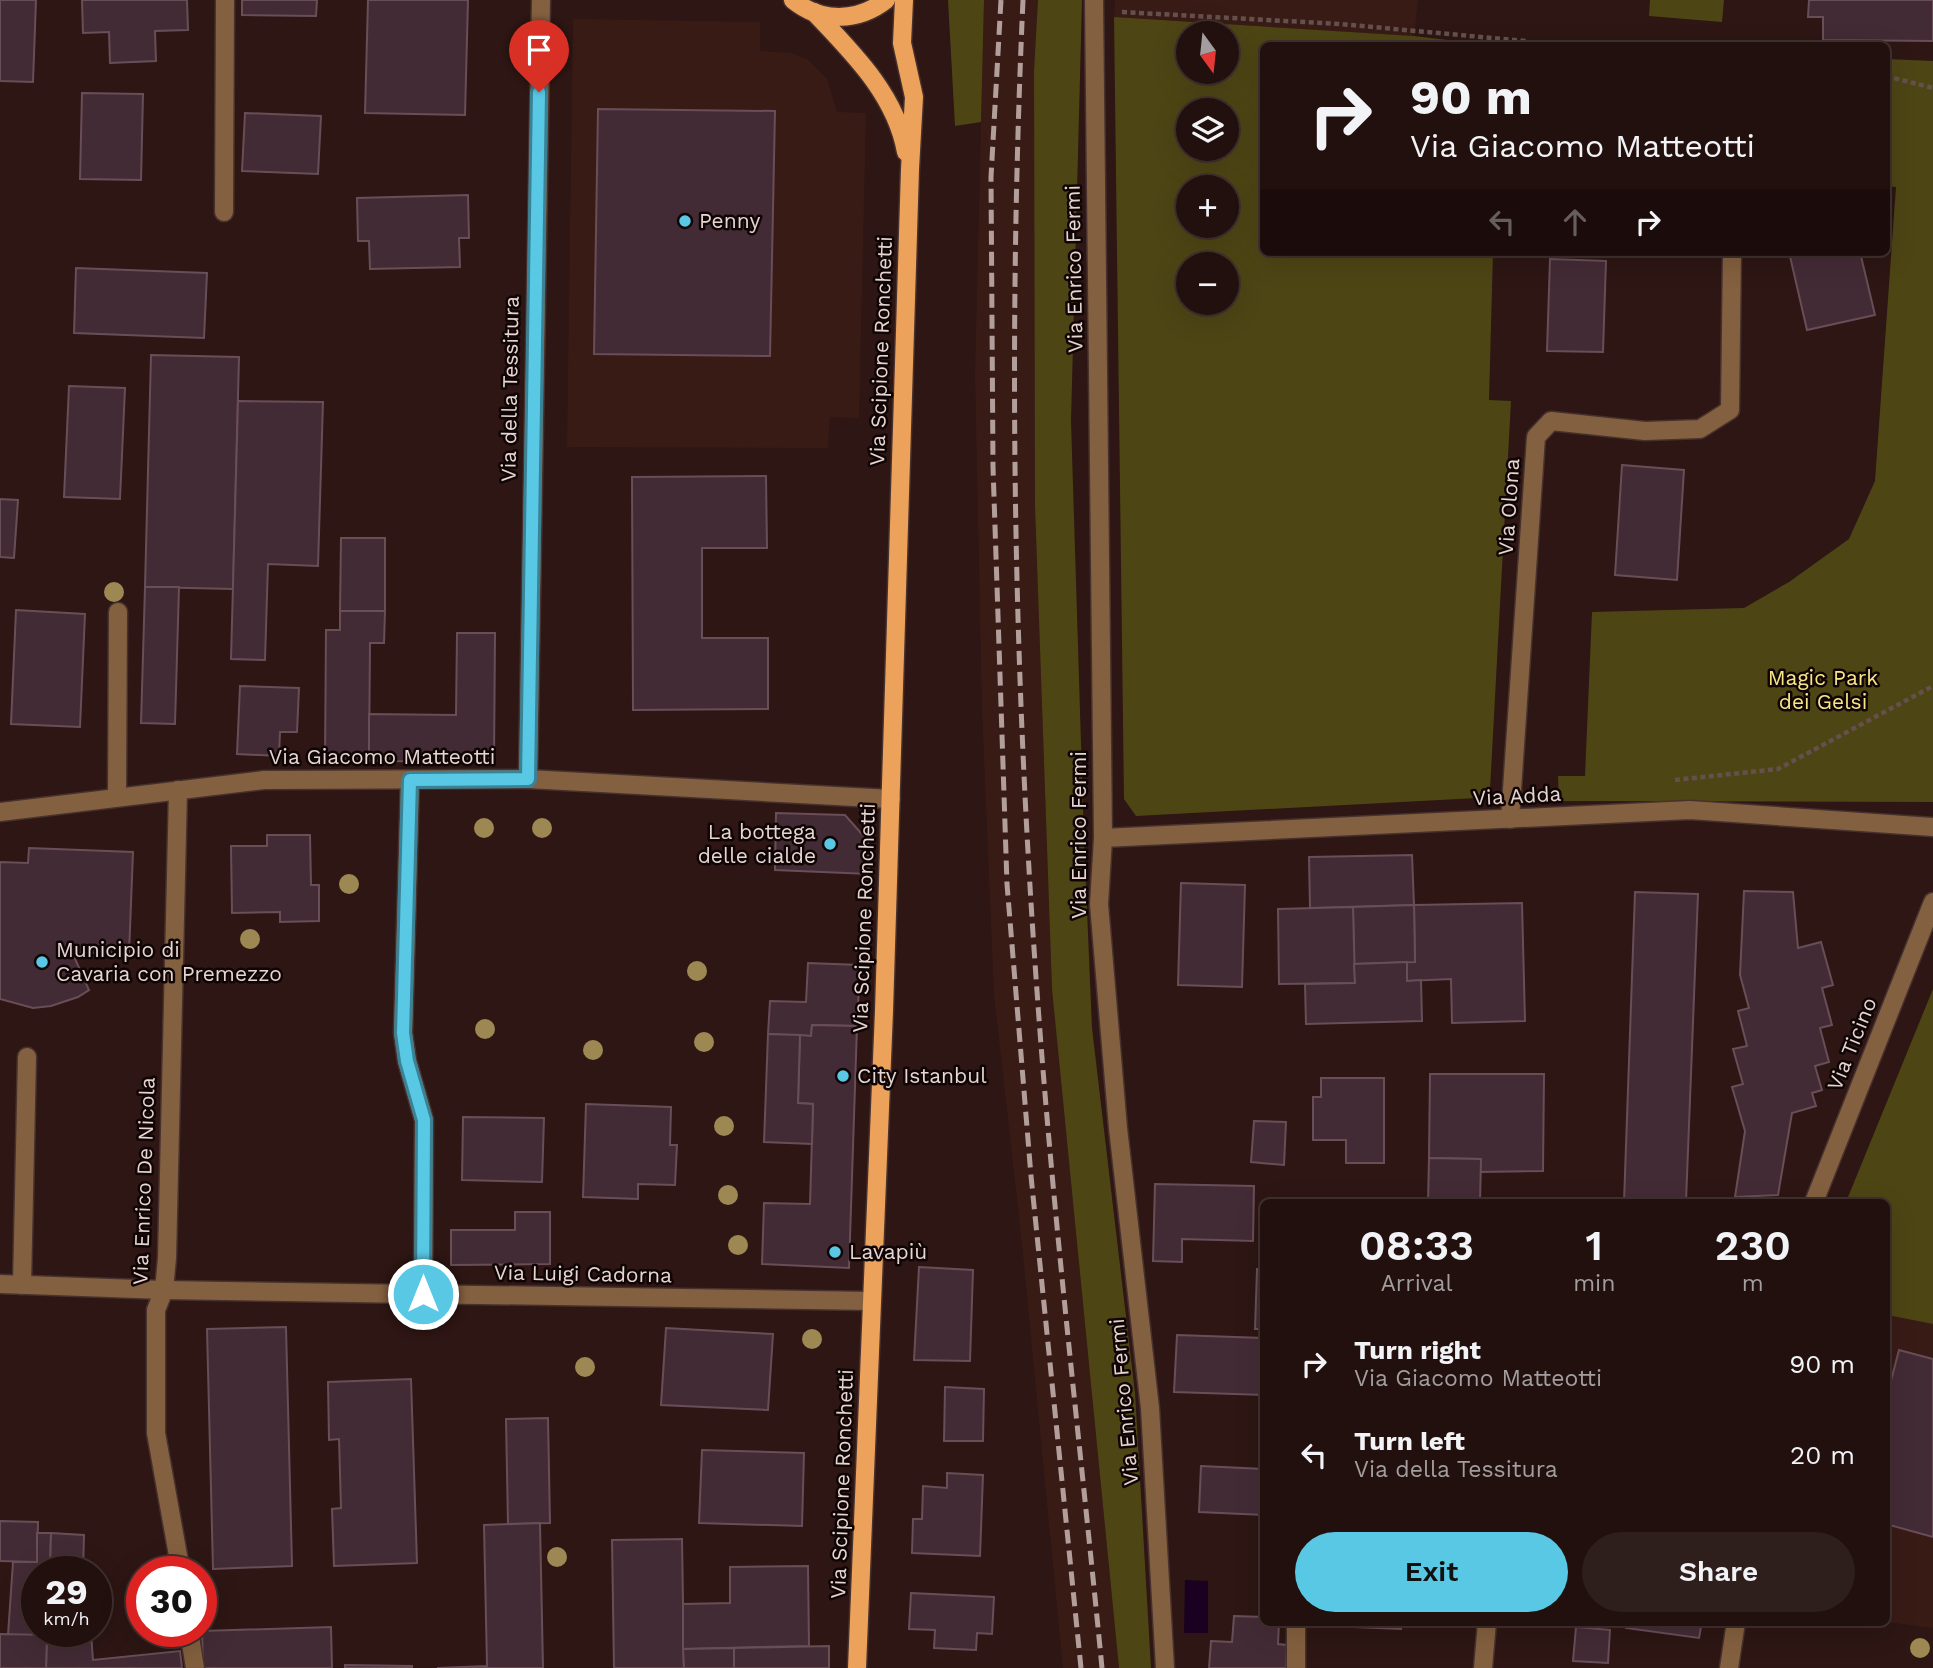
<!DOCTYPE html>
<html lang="en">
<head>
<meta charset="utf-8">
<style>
	body { margin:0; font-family:"Work Sans",sans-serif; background:#2e1e1c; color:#f1f3f6; height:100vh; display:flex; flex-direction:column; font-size:26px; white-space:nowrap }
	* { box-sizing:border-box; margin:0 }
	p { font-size:23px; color:#a29d9e }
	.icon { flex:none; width:38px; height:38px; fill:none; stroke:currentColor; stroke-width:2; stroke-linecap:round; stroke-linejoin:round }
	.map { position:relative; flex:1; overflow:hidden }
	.side { position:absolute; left:1260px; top:1199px; width:630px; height:427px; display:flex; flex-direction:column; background:#22100e; border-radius:10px; box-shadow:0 7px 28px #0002,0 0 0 2px #3f302e }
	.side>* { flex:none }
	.banner { position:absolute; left:1260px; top:42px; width:630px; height:214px; border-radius:10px; box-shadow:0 7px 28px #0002,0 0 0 2px #3f302e; background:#22100e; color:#f1f3f6; overflow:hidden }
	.needle { width:46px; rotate:165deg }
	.fabs { position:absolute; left:1176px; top:21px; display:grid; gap:14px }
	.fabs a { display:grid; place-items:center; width:63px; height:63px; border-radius:50%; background:#22100e; box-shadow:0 7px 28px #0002,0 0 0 2px #3f302e; font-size:35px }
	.speed { position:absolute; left:21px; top:1556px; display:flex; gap:14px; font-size:35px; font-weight:700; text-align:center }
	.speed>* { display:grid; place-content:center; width:91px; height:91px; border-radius:50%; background:#22100e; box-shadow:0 7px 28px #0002,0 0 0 2px #3f302e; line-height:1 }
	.speed small { font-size:18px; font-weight:400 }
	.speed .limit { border:10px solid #d22; background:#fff; color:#111 }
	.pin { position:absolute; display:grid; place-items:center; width:60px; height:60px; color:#fff; margin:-72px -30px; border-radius:50% 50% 50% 0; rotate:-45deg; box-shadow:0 0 7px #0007 }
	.pin .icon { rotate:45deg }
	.me { position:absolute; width:77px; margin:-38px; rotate:0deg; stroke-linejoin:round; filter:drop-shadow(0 0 5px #0008) }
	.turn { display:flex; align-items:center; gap:24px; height:147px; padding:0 35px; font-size:32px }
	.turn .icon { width:91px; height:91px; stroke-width:2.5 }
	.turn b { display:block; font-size:49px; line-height:60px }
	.lanes { display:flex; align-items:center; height:66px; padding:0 35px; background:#0003; justify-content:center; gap:35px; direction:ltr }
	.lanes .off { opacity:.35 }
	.eta { display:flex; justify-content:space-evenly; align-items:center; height:119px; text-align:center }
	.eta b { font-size:42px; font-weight:600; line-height:49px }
	.button { display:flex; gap:14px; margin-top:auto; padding:14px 35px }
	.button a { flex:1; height:80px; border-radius:42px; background:#59c8e5; color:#111; font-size:28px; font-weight:600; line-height:80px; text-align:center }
	.button a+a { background:#2e1e1c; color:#f1f3f6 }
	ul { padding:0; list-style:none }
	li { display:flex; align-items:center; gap:21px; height:91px; padding:0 35px }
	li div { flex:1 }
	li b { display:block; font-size:26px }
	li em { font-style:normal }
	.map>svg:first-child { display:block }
</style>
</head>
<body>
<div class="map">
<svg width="1933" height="1668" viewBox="0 0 1933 1668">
	<rect width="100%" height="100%" fill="#2d1613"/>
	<!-- built -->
	<g fill="#391b16">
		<path d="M984 0H1038L1034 71 1035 506 1052 989 1119 1668H1063L1022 1244 994 994 982 710 975 374Z"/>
		<path d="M1115 0H1418L1414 36 1114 17Z"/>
		<path d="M573 19 760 22V51L792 53 807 59 827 79 837 112 866 113 859 418 830 417 828 448 567 447Z"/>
		<path d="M1887 1315 1933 1324V1628L1887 1622Z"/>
	</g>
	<!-- green -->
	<g fill="#4e4515" fill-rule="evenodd">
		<path d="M948 0H984L981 122 955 126Z"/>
		<path d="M1038 0H1082L1071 421 1084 840 1092 1028 1135 1393 1151 1668H1119L1052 989 1035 506 1034 71Z"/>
		<path d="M1650 0H1724L1722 22 1649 16Z"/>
		<path d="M1114 17 1414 36 1490 45 1264 46V252H1493L1489 400 1511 401 1490 790 1477 798 1136 816 1124 799ZM1227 33V72H1188V33ZM1227 110V149H1188V110ZM1227 187V226H1188V187ZM1227 264V303H1188V264Z"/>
		<path d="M1887 59 1933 61V802L1559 801 1558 776H1585L1592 612 1744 608 1789 582 1849 539 1875 481 1896 187 1887 186Z"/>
		<path d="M1933 989V1324L1887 1315 1886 1202H1846Z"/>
	</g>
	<!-- water -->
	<path fill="#1a0021" d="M1185 1580 1208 1581V1633H1184Z"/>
	<!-- building -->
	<g fill="#432b35" stroke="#694e58" stroke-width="2">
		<path d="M0 0H36L33 82 0 81Z"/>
		<path d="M82 0H187L188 30 155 31 156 61 110 63 109 32 83 33Z"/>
		<path d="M242 0H317L316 16 242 15Z"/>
		<path d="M368 0H468L465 115 365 113Z"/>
		<path d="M1809 0H1933V41L1823 40V17H1808Z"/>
		<path d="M82 93 143 94 141 180 80 179Z"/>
		<path d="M598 109 775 111 770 356 594 354Z"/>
		<path d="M245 113 321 116 318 174 242 171Z"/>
		<path d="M468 195 469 238H459L460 267 370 269 369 241H358L357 198Z"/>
		<path d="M1789 252H1860L1875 315 1807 330Z"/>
		<path d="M1550 259 1606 261 1603 352 1547 351Z"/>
		<path d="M76 268 207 273 204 338 74 333Z"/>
		<path d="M151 355 239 357 233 589 145 587Z"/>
		<path d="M69 386 125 388 120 499 64 497Z"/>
		<path d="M238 401 323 402 318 566 268 564 265 660 231 659Z"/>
		<path d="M1622 465 1684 470 1677 580 1615 575Z"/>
		<path d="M766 476 767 548H702V638H768V709L633 710 632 477Z"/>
		<path d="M0 499 18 500 14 558 0 557Z"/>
		<path d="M341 538H385V611H340Z"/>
		<path d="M145 587H179L175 724 141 723Z"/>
		<path d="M16 610 85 614 80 727 11 724Z"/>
		<path d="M340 611H385L384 643H370L369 761H325L326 630H340Z"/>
		<path d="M457 633H495L494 762 369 761V714L456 715Z"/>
		<path d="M240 686 299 688 297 732H280L279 756 237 754Z"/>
		<path d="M776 813 845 815 868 841 869 874 775 870Z"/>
		<path d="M267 835H310L311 885H319V921L280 922V912L232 913 231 846H267Z"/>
		<path d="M29 848 133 852 129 954 72 952 89 990 78 997 51 1006 33 1008 0 999V862L28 863Z"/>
		<path d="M1412 855 1414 905 1310 908 1309 857Z"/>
		<path d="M1181 883 1245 885 1242 987 1178 985Z"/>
		<path d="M1744 891 1793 892 1798 948 1821 942 1833 985 1822 988 1832 1025 1820 1028 1829 1062 1815 1066 1822 1090 1812 1093 1816 1106 1792 1113 1778 1195 1735 1197 1745 1131 1732 1087 1743 1084 1733 1049 1747 1046 1738 1011 1749 1008 1740 975Z"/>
		<path d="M1635 892 1698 894 1686 1202H1624Z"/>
		<path d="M1522 903 1525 1021 1452 1023 1451 979 1407 981V962H1415L1414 905Z"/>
		<path d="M1414 905 1415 962 1354 964 1353 907Z"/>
		<path d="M1353 907 1355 983 1279 984 1278 909Z"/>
		<path d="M1407 962V981L1421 980 1422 1021 1306 1024 1305 984 1355 983 1354 964Z"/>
		<path d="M808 963 860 965 857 1026 812 1025 811 1036 768 1034 770 1001 806 1002Z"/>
		<path d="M812 1025 857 1026 849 1268 762 1264 764 1203 810 1204 813 1104 798 1103 800 1035 811 1036Z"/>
		<path d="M768 1034 800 1035 798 1103 813 1104 812 1144 764 1142Z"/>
		<path d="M1430 1074H1544L1543 1171 1480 1172 1481 1159 1429 1158Z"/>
		<path d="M1321 1078H1384V1163H1346V1140H1313V1097H1321Z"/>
		<path d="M586 1104 671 1107 670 1145H677L675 1185 638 1184V1199L583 1197Z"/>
		<path d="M463 1117 544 1118 542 1182 462 1180Z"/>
		<path d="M1254 1121 1286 1122 1284 1165 1251 1162Z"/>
		<path d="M1429 1158 1481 1159 1480 1202H1428Z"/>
		<path d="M1155 1184 1254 1186 1253 1241 1182 1239V1262L1153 1261Z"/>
		<path d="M515 1212H550V1264L451 1265V1230H515Z"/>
		<path d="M919 1267 973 1270 970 1361 914 1360Z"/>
		<path d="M1257 1269H1264V1329H1255Z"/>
		<path d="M286 1327 292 1566 213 1569 207 1329Z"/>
		<path d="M666 1328 773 1334 768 1410 661 1405Z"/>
		<path d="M1177 1335 1264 1338V1395L1174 1392Z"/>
		<path d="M1899 1350 1933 1359V1537L1886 1524V1400Z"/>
		<path d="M411 1379 417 1563 334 1566 332 1509 341 1508 339 1439 329 1440 328 1382Z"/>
		<path d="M945 1387 984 1389 983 1441H944Z"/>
		<path d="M548 1418 550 1523 508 1524 506 1419Z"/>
		<path d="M702 1450 804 1453 802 1526 699 1523Z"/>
		<path d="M1201 1466 1264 1469V1515L1199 1512Z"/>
		<path d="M947 1473 983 1475 980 1556 912 1553 913 1519H922L923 1486 947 1488Z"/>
		<path d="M0 1521 38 1522 37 1562 0 1561Z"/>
		<path d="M540 1523 543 1668H437L487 1666 484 1525Z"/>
		<path d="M37 1533H51L50 1572H37V1631H47V1635H8L13 1562H37Z"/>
		<path d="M51 1533 84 1535 83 1572H50Z"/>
		<path d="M682 1539 684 1668H614L612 1540Z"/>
		<path d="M808 1566 809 1646 683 1649V1604L730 1603V1567Z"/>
		<path d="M911 1593 994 1597 992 1634 977 1633 976 1650 934 1648 935 1630 909 1629Z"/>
		<path d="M1234 1616 1264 1617V1622H1279L1278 1644 1287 1645 1286 1668H1209L1211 1641 1232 1642Z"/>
		<path d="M1354 1622H1402L1401 1629 1354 1627Z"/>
		<path d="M1627 1622H1702L1699 1638 1626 1628Z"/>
		<path d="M331 1627 332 1668H203L202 1631Z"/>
		<path d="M1576 1627 1610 1630 1608 1663 1573 1661Z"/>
		<path d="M91 1633 93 1660 180 1651 182 1668H46L47 1635Z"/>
		<path d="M0 1634 47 1635 46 1668H0Z"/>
		<path d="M829 1646V1668H734V1648Z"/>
		<path d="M734 1648V1668H684L683 1649Z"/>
		<path d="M345 1665 412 1666V1668H345Z"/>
	</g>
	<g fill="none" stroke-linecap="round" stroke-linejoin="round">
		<defs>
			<g id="minor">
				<path d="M1094 0 1103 838 1099 904 1118 1128 1150 1408 1165 1668"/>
				<path d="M224 212 225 0"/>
				<path d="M528 779 541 0"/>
				<path d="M410 780 403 1033 407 1061 424 1120 423 1294"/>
				<path d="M178 790 167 1258 164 1290 156 1310V1433L181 1572"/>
				<path d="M117 797 118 612"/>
				<path d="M0 812 264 780 528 779 891 799"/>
				<path d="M1510 819 1536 437 1551 421 1645 431 1700 429 1730 410 1732 252"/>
				<path d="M1103 838 1690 810 1933 827"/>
				<path d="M1814 1202 1933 902"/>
				<path d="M0 1284 164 1290 872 1301"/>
				<path d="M22 1285 27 1057"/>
				<path d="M189 1631 195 1668"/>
				<path d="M1296 1668V1622"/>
				<path d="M1483 1668 1487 1622"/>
				<path d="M1729 1668 1736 1622"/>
			</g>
			<g id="major">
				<path d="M793 0C821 23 858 22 886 0"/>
				<path d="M814 12C853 53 896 95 906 152"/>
				<path d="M857 1668 884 1011 910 169 914 97 902 43 904 0"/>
			</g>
		</defs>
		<!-- minor casing -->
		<use href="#minor" stroke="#47312e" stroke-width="21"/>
		<!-- major casing -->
		<use href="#major" stroke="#47312e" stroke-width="21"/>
		<!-- path -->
		<g stroke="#65504d" stroke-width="4.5" stroke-dasharray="5 3.5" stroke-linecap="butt">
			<path d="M1122 12 1340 24 1525 41 1547 46"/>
			<path d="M1886 76 1933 88"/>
			<path d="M1675 780 1778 769 1933 686"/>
		</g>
		<!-- minor -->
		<use href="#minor" stroke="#83603f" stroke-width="18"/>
		<!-- major -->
		<use href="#major" stroke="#eca25a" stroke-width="18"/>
		<!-- rail -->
		<g stroke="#b29f9c" stroke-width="5" stroke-dasharray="14 7" stroke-linecap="butt">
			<path d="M1001 0 991 177 993 467 1007 884 1031 1176 1081 1668"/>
			<path d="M1023 0C1008 329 1013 662 1037 991 1053 1217 1080 1442 1102 1668"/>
		</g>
	</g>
	<!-- trees -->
	<g fill="#9d8853">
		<circle cx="114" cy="592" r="10"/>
		<circle cx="484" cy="828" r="10"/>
		<circle cx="542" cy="828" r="10"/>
		<circle cx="349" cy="884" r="10"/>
		<circle cx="250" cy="939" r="10"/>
		<circle cx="697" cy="971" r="10"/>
		<circle cx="485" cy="1029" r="10"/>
		<circle cx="704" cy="1042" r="10"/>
		<circle cx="593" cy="1050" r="10"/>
		<circle cx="724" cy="1126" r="10"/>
		<circle cx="728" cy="1195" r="10"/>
		<circle cx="738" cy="1245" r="10"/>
		<circle cx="812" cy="1339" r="10"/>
		<circle cx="585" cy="1367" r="10"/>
		<circle cx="557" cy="1557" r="10"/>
		<circle cx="1920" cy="1648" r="10"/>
	</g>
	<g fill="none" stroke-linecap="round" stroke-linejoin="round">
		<defs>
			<path id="route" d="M423 1294 424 1120 407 1061 403 1033 410 780 528 779 539 92"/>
		</defs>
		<!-- route casing -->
		<use href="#route" stroke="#3a8295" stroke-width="18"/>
		<!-- route -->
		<use href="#route" stroke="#59c8e5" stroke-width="12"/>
	</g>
	<!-- markers -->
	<g fill="#59c8e5" stroke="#0f0504" stroke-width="2.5">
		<circle cx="685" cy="221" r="7"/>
		<circle cx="830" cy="844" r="7"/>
		<circle cx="42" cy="962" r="7"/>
		<circle cx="843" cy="1076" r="7"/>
		<circle cx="835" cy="1252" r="7"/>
	</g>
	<g text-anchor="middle" stroke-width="5" stroke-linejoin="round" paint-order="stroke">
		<!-- poi labels -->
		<g font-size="21" fill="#e6d5d2" stroke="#0f0504" text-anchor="start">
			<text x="699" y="228">Penny</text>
			<text x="816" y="839" text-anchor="end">La bottega<tspan x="816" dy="24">delle cialde</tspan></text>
			<text x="56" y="957">Municipio di<tspan x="56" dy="24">Cavaria con Premezzo</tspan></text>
			<text x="857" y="1083">City Istanbul</text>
			<text x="849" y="1259">Lavapiù</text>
		</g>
		<!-- street labels -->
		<g font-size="21" fill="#e6d5d2" stroke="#0f0504">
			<text transform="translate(1074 269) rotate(-91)" y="7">Via Enrico Fermi</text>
			<text transform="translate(881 351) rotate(-88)" y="7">Via Scipione Ronchetti</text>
			<text transform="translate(510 389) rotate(-89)" y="7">Via della Tessitura</text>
			<text transform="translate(1509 507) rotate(-86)" y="7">Via Olona</text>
			<text x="382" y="764">Via Giacomo Matteotti</text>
			<text transform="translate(1517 796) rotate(-3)" y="7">Via Adda</text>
			<text transform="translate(1079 835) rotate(-90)" y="7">Via Enrico Fermi</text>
			<text transform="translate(864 918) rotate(-88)" y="7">Via Scipione Ronchetti</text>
			<text transform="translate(1852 1044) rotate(-68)" y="7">Via Ticino</text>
			<text transform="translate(144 1181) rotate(-88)" y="7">Via Enrico De Nicola</text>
			<text transform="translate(583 1274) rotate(1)" y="7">Via Luigi Cadorna</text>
			<text transform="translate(1124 1402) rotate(-95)" y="7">Via Enrico Fermi</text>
			<text transform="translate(842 1484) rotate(-88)" y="7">Via Scipione Ronchetti</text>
		</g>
		<!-- park labels -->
		<g font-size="21" fill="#f9e587" stroke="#0f0504">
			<text x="1823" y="685">Magic Park<tspan x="1823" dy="24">dei Gelsi</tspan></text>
		</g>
	</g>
</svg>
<div class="fabs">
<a><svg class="needle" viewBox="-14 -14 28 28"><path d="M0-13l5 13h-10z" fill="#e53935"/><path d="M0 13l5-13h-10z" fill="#a29d9e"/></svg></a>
<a><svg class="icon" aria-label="layers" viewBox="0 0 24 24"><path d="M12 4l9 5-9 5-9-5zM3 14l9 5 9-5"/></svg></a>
<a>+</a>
<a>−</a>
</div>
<div class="speed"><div>29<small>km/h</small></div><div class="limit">30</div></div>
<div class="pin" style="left:539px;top:92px;background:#d93025"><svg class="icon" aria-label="arrive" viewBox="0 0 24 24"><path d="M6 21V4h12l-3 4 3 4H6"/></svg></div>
<svg class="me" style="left:423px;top:1294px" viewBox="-20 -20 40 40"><circle r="17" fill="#59c8e5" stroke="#fff" stroke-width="3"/><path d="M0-11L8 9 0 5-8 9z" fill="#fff"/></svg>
<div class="banner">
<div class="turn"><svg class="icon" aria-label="right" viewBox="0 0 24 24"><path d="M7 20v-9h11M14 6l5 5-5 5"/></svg><div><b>90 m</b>Via Giacomo Matteotti</div></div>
<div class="lanes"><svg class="icon off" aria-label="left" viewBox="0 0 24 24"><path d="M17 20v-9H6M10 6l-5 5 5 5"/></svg><svg class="icon off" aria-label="ahead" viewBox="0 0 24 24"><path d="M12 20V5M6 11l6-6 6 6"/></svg><svg class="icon" aria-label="right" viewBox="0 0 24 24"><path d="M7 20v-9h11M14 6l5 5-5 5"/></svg></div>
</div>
<section class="side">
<div class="eta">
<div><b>08:33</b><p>Arrival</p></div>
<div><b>1</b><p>min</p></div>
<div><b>230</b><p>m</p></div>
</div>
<ul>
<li><svg class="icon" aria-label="right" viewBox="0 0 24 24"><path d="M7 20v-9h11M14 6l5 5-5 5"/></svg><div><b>Turn right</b><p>Via Giacomo Matteotti</p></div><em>90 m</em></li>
<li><svg class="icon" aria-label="left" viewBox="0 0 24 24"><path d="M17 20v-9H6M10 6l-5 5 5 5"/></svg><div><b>Turn left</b><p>Via della Tessitura</p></div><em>20 m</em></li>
</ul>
<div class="button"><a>Exit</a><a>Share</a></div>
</section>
</div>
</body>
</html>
